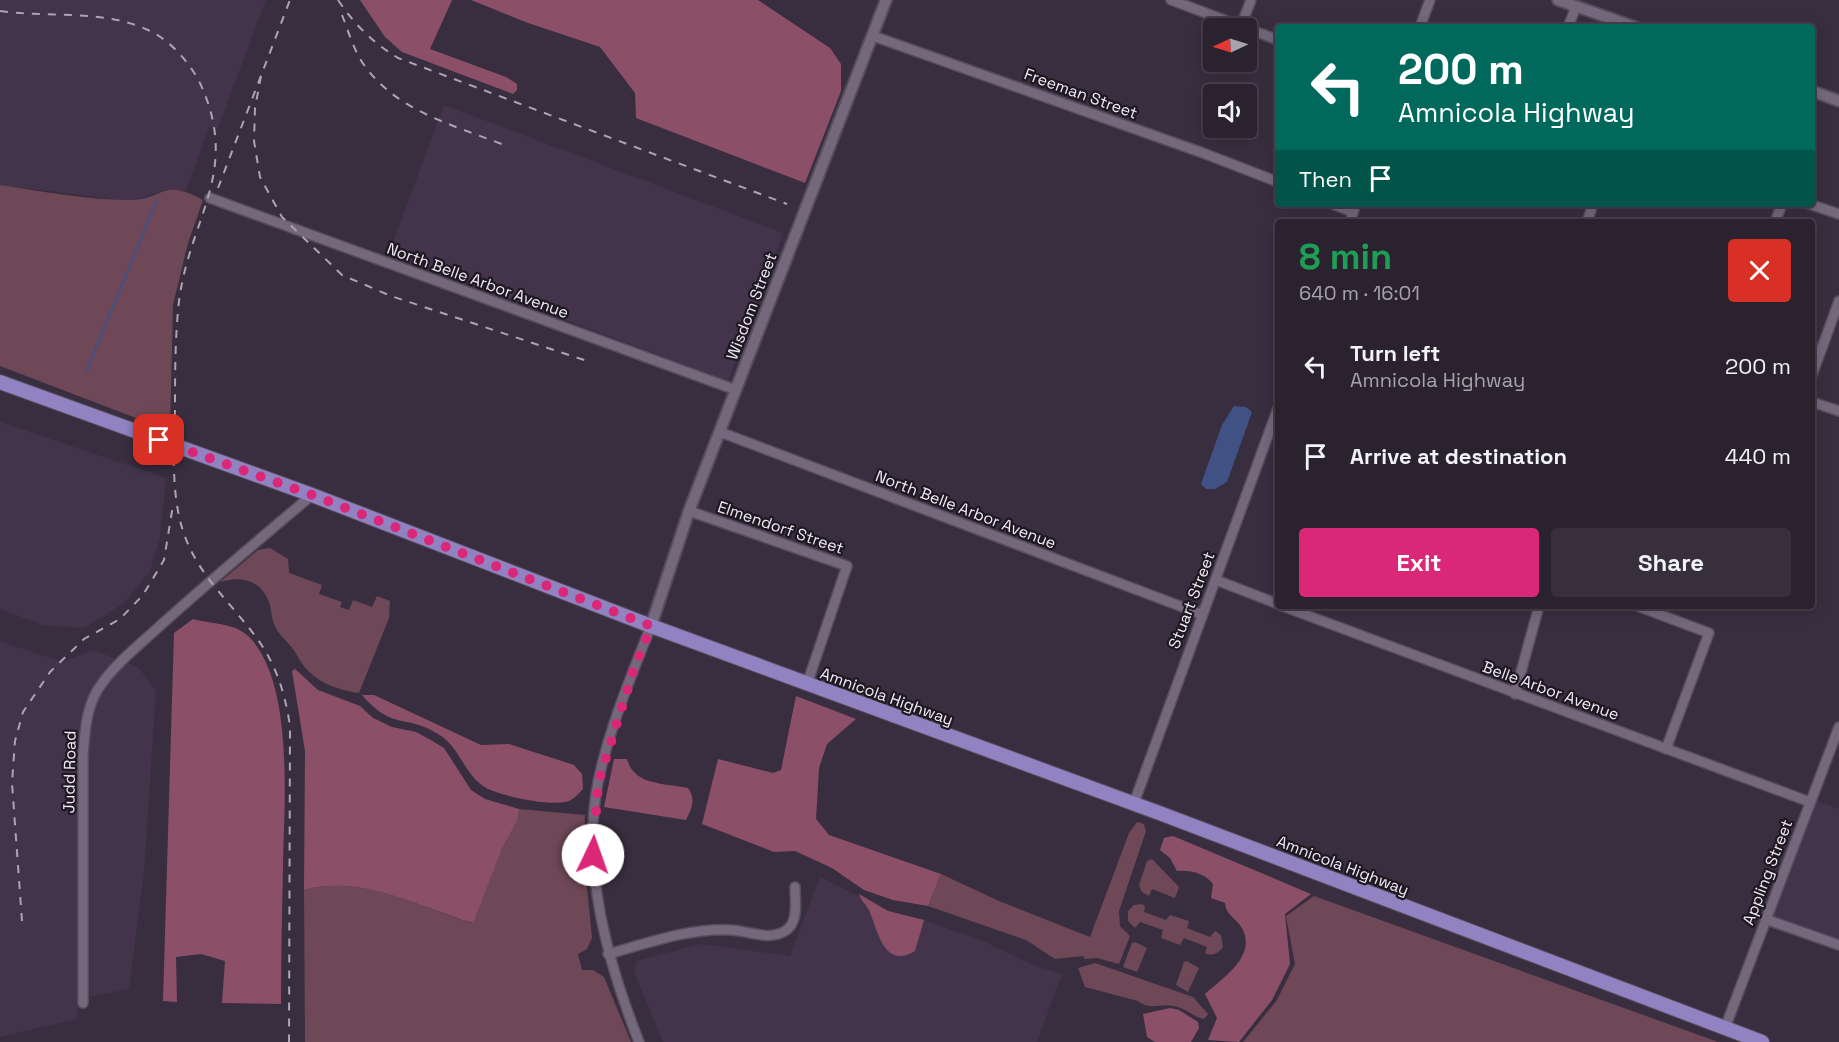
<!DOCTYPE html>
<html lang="en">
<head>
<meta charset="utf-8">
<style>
	body { margin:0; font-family:"Space Grotesk",sans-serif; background:#372f3c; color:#f1f3f6; height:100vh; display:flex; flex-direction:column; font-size:22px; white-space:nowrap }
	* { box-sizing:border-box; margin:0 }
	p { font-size:20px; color:#a6a4ab }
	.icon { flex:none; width:33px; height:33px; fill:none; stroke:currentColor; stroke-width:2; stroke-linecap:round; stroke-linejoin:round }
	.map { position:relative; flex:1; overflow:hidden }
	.sheet { position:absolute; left:1275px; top:219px; width:540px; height:390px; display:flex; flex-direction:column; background:#2b2230; border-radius:6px; box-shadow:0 3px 15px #0003,0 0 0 2px #473f4c }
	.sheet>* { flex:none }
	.guide { position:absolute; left:1275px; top:24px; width:540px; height:183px; border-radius:6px; box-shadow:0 3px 15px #0003,0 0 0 2px #473f4c; background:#00695c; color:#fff; overflow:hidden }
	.needle { width:39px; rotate:266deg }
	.tools { position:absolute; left:1203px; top:18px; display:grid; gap:12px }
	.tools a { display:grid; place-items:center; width:54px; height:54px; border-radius:6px; background:#2b2230; box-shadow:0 3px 15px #0003,0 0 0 2px #473f4c; font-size:30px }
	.pin { position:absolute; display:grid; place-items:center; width:51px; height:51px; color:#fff; margin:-26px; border-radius:12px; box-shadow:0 3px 9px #0006 }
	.me { position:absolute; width:66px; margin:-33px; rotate:3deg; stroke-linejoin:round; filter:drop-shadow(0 0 4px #0008) }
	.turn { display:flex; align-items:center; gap:21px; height:126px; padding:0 24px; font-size:27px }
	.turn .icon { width:78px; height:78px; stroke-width:2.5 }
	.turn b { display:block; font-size:42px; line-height:51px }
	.then { display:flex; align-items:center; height:57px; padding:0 24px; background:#0003; gap:12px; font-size:22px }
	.round { display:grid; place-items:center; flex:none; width:63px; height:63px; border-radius:6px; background:#372f3c }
	.overview { display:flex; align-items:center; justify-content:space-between; height:102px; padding:0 24px }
	h1 { font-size:36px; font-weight:800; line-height:45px; color:#1e9e55 }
	.action { display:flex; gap:12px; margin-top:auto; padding:12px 24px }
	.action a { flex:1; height:69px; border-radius:6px; background:#db2777; color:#fff; font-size:24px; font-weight:800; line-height:69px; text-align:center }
	.action a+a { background:#372f3c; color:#f1f3f6 }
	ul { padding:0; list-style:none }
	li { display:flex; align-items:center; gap:18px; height:90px; padding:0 24px }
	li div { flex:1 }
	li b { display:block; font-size:22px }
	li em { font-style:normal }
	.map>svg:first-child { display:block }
</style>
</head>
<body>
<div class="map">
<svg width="1839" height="1042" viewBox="0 0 1839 1042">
	<rect width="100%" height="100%" fill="#392e40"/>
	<!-- built -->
	<g fill="#43344c">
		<path d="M0 0H266L218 128 209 127 186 191 166 190 130 201 0 185Z"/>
		<path d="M444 105 783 233 728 381 389 253Z"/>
		<path d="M0 422 166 478 160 537 150 571 124 603 84 628 43 625 0 609Z"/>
		<path d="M0 641 62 662 93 650 138 667 156 691 144 872 129 989 78 999 77 1019 0 1037Z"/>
		<path d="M1815 800 1839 809V941L1772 916Z"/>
		<path d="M820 877 888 911 924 920 985 942 1033 965 1062 974 1037 1042H663L634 972 636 961 701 944 790 956Z"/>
	</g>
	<!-- green -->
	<g fill="#6e4857">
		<path d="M0 185C42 191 86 200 129 200 166 200 160 177 203 200L188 243 173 305 170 431 0 366Z"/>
		<path d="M270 548 288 559 289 573 322 585 319 594 342 602 340 607 349 610 353 600 372 607 377 596 390 601 389 618 359 693C338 690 317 683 303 665 299 660 297 654 293 649 288 642 280 636 276 628 271 620 272 610 269 602 260 579 241 576 220 582L258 550Z"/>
		<path d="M519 809 585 815 584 858 592 938 587 949 578 954 582 970H593L604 977 631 1042H305L304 890C361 874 419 907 472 923L502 849 518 819Z"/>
		<path d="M1137 822 1144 824 1146 831 1119 911 1120 926 1130 936 1119 964 1097 958 1085 959 1083 956 1055 959 1026 940 928 906 941 874 999 901 1090 937 1129 833Z"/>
		<path d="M1152 859 1179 887 1175 898 1152 889 1149 896 1142 892 1139 885 1147 861Z"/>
		<path d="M1314 896 1718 1042H1243L1277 1000 1295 964 1286 916Z"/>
		<path d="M1142 904 1145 906 1144 912 1166 920 1170 915 1189 921 1187 928 1210 937 1215 931 1221 935 1223 947C1219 953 1212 957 1205 953L1207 947 1184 938 1180 945 1161 938 1163 930 1140 922 1135 928 1128 921V911L1134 905Z"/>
		<path d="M1135 942 1147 948 1137 972 1123 967 1132 943Z"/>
		<path d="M1187 961 1199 968 1188 992 1176 985 1184 962Z"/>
		<path d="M1095 963 1193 997 1208 1014 1204 1019C1193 1017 1186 1008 1174 1006 1160 1003 1151 1011 1138 1001L1085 987 1078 968Z"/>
	</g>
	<!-- forest -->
	<g fill="#8b5068">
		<path d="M360 0H452L430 49 506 77 517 84V90L513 94 402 52 385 37Z"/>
		<path d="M471 0H758L830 48 841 64V91L805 183 636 118 635 93 600 47 528 23Z"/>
		<path d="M193 619C214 625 237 622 252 640 294 689 284 805 283 867 282 912 281 958 281 1004L222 1003 225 961 201 954 176 957 177 1002 163 1001 174 633Z"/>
		<path d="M295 669 318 690 360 706 373 718 392 727 416 732 429 739 444 748 471 790 485 799 519 809 518 819 502 849 473 923C419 907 361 874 304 890L305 751 292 671Z"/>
		<path d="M362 695H374L481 745 509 744 574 765 582 774 583 789C579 793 574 799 569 801 553 807 497 796 483 786 464 773 459 746 438 734 407 714 393 731 362 695Z"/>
		<path d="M796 696 856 719 827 744 819 768 816 819 829 835 941 874 928 906 893 900 864 890 832 868 795 851 774 852 702 824 718 759 773 773 781 770Z"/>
		<path d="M614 759H627C634 786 665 783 688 788 696 799 692 808 686 820L604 807Z"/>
		<path d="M1173 836 1311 894 1285 914 1290 964 1272 1000 1239 1042 1208 1040 1217 1018 1205 994C1221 979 1256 958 1243 930 1238 919 1226 916 1225 903L1211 898 1213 884C1204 873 1191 870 1177 871L1170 858 1160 850 1164 838Z"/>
		<path d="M859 894 888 911 924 920 915 951C884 970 878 931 869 910 866 904 861 901 859 894Z"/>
		<path d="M1170 1008 1179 1010 1198 1022 1199 1028 1191 1042H1155L1147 1037 1143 1014Z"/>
	</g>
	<!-- water -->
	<path fill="#405183" d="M1234 406 1246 407 1252 412 1227 482 1215 489H1206L1201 484 1222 425Z"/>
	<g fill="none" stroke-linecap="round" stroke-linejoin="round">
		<!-- stream -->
		<path stroke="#405183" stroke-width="2" d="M86 372 157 200"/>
		<defs>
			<g id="minor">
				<path d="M1171 0 1278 40"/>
				<path d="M1241 26 1251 0"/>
				<path d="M1420 27 1430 0"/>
				<path d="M1568 27 1576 7"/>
				<path d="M873 36 1203 153 1278 182"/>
				<path d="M210 198 736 390"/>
				<path d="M1332 204 1353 212"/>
				<path d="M1809 204 1839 214"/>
				<path d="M1350 222 1356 204"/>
				<path d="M1587 222 1593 204"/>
				<path d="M1775 222 1782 204"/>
				<path d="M1812 375 1839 301"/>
				<path d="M1812 402 1839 411"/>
				<path d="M720 432 1201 614"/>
				<path d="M689 511 847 566 807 684"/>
				<path d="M1216 580 1278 604"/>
				<path d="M1282 606 1810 802"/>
				<path d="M1637 606 1709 633 1666 749"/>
				<path d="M1515 694 1539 606"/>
				<path d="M1134 803 1278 408"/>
				<path d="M1765 919 1839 945"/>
				<path d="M608 954C648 943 688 928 731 930 749 931 769 941 785 931 799 923 795 901 795 887"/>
				<path d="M83 1003V756C85 730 86 703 103 682 119 660 143 642 162 624 211 580 262 537 312 495"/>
				<path d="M1725 1028 1839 727"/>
				<path d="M639 1042C608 963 581 868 598 782 609 729 631 676 651 626"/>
			</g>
			<g id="tertiary">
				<path d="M1558 0 1635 27"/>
				<path d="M1812 91 1839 101"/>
				<path d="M651 626 689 511 886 0"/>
			</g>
			<path id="primary" d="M0 382 312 495 651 626 1162 814 1762 1042"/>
		</defs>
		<!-- minor casing -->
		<use href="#minor" stroke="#564d5c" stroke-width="12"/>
		<!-- tertiary casing -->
		<use href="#tertiary" stroke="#564d5c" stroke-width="14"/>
		<!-- primary casing -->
		<use href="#primary" stroke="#564d5c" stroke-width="16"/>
		<!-- minor -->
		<use href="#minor" stroke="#75687d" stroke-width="9"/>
		<!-- tertiary -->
		<use href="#tertiary" stroke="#75687d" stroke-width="10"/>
		<!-- primary -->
		<use href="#primary" stroke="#9183c2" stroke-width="14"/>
		<!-- rail -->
		<g stroke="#ada4b2" stroke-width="2" stroke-dasharray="8 8" stroke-linecap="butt">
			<path d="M338 0C355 25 372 42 398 58L787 204"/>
			<path d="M0 11C49 18 103 9 148 30 170 40 188 61 199 81 242 171 190 216 179 301 175 337 175 375 175 411 174 444 172 478 178 511 188 567 224 594 256 637 276 664 285 693 290 726L289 1042"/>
			<path d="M342 15C348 30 353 48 362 62 395 111 451 124 504 145"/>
			<path d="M261 76 255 108 254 141 260 177 282 217 342 275 391 296 587 361"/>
			<path d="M218 188 290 0"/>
			<path d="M22 921 12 783 15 741 23 712 50 672 84 639 120 619 143 595 164 560 173 505"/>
		</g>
	</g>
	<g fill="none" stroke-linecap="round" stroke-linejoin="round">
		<!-- route -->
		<path stroke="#db2777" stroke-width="10" stroke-dasharray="0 18" d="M159 440 312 495 651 626 633 672 598 783 593 855"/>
	</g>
	<g text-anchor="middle" stroke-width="4.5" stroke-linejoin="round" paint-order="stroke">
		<!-- street labels -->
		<g font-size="16" fill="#f1eaf6" stroke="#1d1821">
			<text transform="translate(1081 93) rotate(20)" y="6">Freeman Street</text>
			<text transform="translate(478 280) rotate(20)" y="6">North Belle Arbor Avenue</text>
			<text transform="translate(751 306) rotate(-69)" y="6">Wisdom Street</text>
			<text transform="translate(966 509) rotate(21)" y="6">North Belle Arbor Avenue</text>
			<text transform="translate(781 527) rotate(19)" y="6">Elmendorf Street</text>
			<text transform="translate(1191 600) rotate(-69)" y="6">Stuart Street</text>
			<text transform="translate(1551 690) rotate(20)" y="6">Belle Arbor Avenue</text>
			<text transform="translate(887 696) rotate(20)" y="6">Amnicola Highway</text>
			<text transform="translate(69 772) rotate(-89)" y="6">Judd Road</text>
			<text transform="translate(1343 865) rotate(21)" y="6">Amnicola Highway</text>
			<text transform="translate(1767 872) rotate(-69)" y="6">Appling Street</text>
		</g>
	</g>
</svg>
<div class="tools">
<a><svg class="needle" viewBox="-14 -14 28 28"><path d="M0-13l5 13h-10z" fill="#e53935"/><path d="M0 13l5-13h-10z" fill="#a6a4ab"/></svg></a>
<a><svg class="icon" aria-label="sound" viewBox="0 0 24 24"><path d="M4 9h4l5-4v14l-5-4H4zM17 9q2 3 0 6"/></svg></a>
</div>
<div class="pin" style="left:159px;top:440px;background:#d93025"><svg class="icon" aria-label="arrive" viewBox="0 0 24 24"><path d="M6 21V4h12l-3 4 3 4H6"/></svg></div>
<svg class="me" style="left:593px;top:855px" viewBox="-20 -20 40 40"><circle r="19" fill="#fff"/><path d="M0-13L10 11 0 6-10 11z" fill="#db2777"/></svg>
<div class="guide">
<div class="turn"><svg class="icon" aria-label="left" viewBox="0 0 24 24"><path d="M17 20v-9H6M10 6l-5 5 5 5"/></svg><div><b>200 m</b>Amnicola Highway</div></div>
<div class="then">Then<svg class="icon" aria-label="arrive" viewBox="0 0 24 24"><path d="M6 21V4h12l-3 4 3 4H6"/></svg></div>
</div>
<section class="sheet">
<div class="overview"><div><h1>8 min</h1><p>640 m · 16:01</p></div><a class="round" style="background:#d93025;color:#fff"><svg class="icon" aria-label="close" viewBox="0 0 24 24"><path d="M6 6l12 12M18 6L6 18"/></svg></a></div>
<ul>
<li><svg class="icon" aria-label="left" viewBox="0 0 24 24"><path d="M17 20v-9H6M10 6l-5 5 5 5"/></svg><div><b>Turn left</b><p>Amnicola Highway</p></div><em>200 m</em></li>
<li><svg class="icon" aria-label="arrive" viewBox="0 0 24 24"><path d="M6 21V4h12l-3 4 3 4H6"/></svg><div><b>Arrive at destination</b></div><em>440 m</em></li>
</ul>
<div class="action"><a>Exit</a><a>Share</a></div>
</section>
</div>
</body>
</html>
